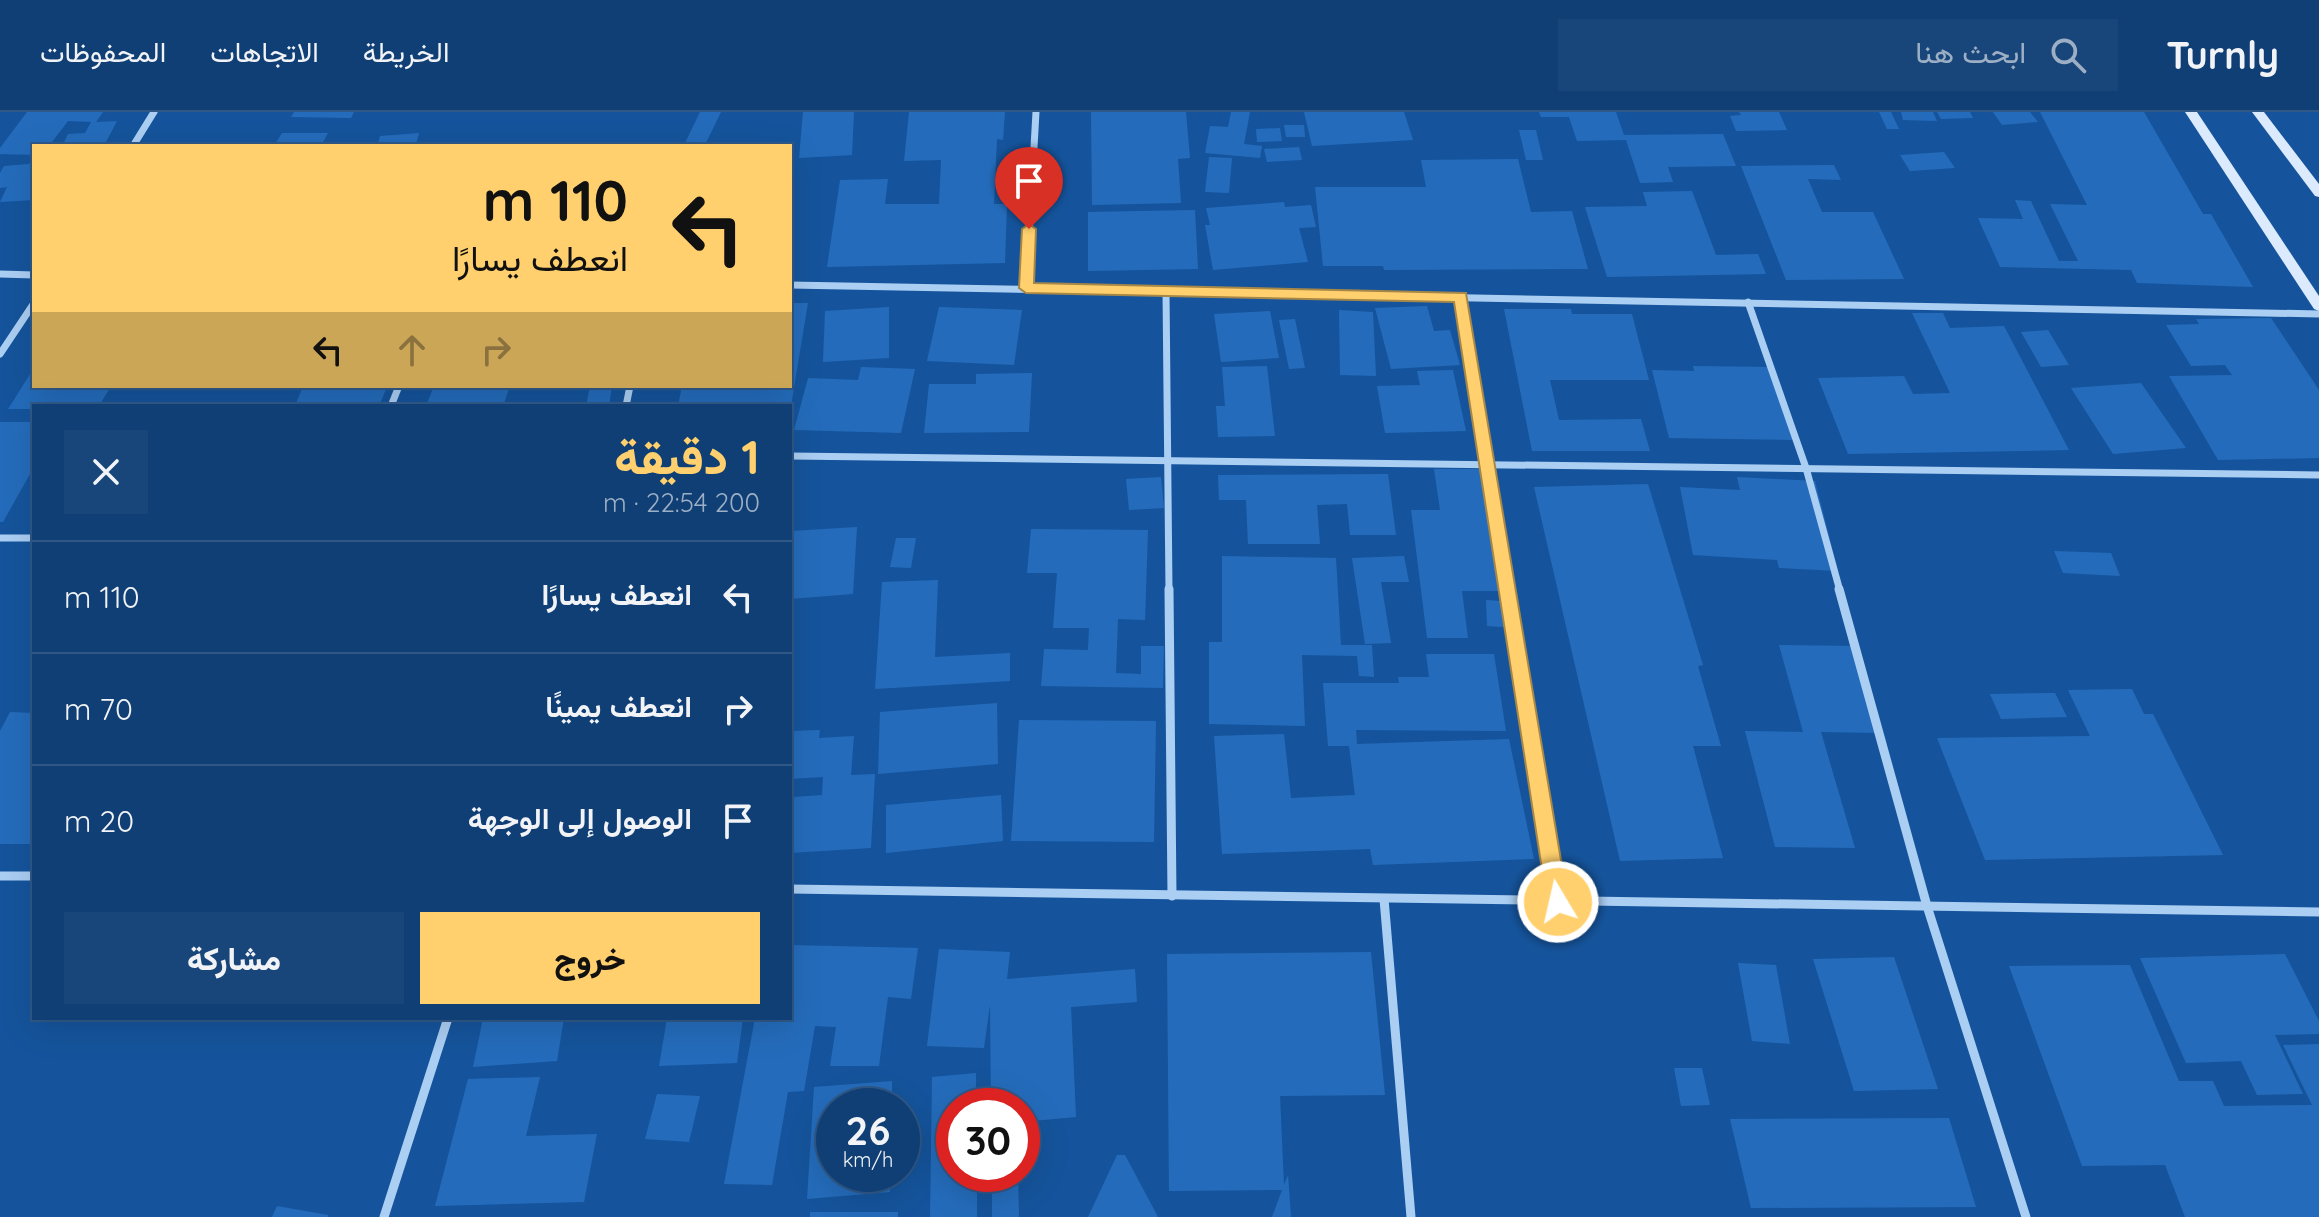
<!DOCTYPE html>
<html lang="ar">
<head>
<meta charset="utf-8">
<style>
	body { margin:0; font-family:Quicksand,Vazirmatn,sans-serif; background:#19467a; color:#f1f3f6; direction:rtl; height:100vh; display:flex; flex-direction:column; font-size:30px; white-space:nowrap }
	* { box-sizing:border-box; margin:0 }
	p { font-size:26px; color:#9cafc5 }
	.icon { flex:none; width:44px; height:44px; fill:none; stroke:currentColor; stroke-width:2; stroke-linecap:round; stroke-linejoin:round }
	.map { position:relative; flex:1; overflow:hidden; direction:ltr }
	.details { position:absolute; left:32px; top:292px; width:760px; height:616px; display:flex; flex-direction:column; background:#103f75; border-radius:0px; box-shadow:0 8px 32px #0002,0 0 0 2px #305887; direction:rtl }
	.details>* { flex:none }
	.banner { position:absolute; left:32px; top:32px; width:760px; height:244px; border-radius:0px; box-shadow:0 8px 32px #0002,0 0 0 2px #305887; direction:rtl; background:#ffd06d; color:#111; overflow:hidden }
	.speed { position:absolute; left:816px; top:976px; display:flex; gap:16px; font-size:40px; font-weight:700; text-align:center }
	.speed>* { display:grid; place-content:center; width:104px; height:104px; border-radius:50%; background:#103f75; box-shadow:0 8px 32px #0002,0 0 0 2px #305887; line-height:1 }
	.speed small { font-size:20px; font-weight:400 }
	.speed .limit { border:12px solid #d22; background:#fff; color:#111 }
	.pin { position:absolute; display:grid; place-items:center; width:68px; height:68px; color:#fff; margin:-82px -34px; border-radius:50% 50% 50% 0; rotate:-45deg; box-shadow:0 0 8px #0007 }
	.pin .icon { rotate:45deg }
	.me { position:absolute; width:88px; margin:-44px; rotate:351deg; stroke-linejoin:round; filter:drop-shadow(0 0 6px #0008) }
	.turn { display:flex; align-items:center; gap:28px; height:168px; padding:0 32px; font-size:36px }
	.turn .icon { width:104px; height:104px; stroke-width:2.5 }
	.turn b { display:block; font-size:56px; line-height:68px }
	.lanes { display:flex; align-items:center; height:76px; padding:0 32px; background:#0003; justify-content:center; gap:40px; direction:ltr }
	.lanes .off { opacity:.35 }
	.round { display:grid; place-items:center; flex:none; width:84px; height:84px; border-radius:0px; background:#19467a }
	.head { display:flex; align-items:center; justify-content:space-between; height:136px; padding:0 32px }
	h1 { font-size:48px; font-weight:800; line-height:60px; color:#ffd06d }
	.button { display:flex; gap:16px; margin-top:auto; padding:16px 32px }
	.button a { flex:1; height:92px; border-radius:0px; background:#ffd06d; color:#111; font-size:32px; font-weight:800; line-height:92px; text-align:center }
	.button a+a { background:#19467a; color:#f1f3f6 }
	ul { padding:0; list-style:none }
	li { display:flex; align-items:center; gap:24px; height:112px; padding:0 32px; border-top:2px solid #305887 }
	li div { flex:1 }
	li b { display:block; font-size:30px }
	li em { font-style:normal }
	header { display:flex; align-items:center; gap:48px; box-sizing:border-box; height:112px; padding:0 40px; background:#103f75; border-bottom:2px solid #305887 }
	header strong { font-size:38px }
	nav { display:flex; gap:44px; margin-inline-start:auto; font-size:28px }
	.search { width:560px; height:72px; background:#19467a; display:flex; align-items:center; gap:20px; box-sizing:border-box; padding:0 28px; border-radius:0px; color:#9cafc5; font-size:30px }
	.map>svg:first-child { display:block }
</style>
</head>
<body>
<header>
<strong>Turnly</strong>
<div class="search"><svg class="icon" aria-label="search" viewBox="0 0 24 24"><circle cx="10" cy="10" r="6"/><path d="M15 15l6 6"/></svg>ابحث هنا</div>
<nav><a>الخريطة</a><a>الاتجاهات</a><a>المحفوظات</a></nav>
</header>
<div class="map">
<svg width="2319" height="1105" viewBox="0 0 2319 1105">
	<rect width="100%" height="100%" fill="#15549c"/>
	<!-- building -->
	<g fill="#246cbb">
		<path d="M27 0H103L96 10 117 9 104 34H62L68 22 85 21 91 10 68 9 49 34H34V43L0 42V36Z"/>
		<path d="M294 0H354L351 6 291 5Z"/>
		<path d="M700 0H721L705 33 685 31Z"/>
		<path d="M803 0H854L852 43 799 46Z"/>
		<path d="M909 0H1005L1003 28 997 27 994 92H1007L1005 151 827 155 840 68 888 67 885 92H939L941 48 904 49Z"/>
		<path d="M1091 0H1186L1190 46 1178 47 1181 91 1092 93Z"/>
		<path d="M1231 0H1250L1244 32 1262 34 1260 46 1205 41 1210 14 1228 15Z"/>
		<path d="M1304 0H1404L1413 28 1312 34Z"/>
		<path d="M1539 0H1616L1624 23 1723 22 1736 54 1668 55 1673 70 1640 71 1626 28 1577 29 1569 5H1541Z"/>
		<path d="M1739 0H1779L1787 18 1736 19 1730 4 1741 3Z"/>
		<path d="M1879 0H1891L1899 17H1887Z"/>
		<path d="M1901 0H1933L1937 9 1903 8Z"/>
		<path d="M1937 0H1970L1973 6 1941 7Z"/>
		<path d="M1993 0H2030L2038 10 2002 13Z"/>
		<path d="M2040 0H2144L2203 102H2211L2253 175 2137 171 2131 158 2000 155 1978 106 2023 107 2015 88 2031 89 2059 149H2078L2050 92 2087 93Z"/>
		<path d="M1284 13H1304L1305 25H1286Z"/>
		<path d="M1280 16 1282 29 1257 30 1256 17Z"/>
		<path d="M1519 18H1536L1543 48H1526Z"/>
		<path d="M282 21H328L322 32H275Z"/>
		<path d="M419 21 416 33 377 34 380 24Z"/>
		<path d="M1299 35 1302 48 1267 50 1264 37Z"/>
		<path d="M1944 40 1955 56 1910 59 1900 43Z"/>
		<path d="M34 43V88L0 90 7 75 0 76V61L4 54 29 52Z"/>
		<path d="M1209 45 1232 46 1229 81 1205 80Z"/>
		<path d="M1518 47 1531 100 1572 99 1588 157 1384 158 1383 154H1323L1315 75H1426L1421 48Z"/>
		<path d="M1834 53 1841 68 1808 67 1822 100H1873L1904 167 1786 168 1741 54Z"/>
		<path d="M1692 79 1716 143 1758 142 1766 162 1607 165 1585 95 1647 94 1643 80Z"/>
		<path d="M1284 90 1285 95 1311 93 1316 115 1299 116 1308 150 1213 158 1205 113H1210L1206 96Z"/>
		<path d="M1195 98 1198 157 1088 159V100Z"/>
		<path d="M790 191H808L791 294H678L682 274H790Z"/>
		<path d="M1427 194 1434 219 1450 218 1460 253 1391 257 1375 196Z"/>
		<path d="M889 195V246L823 250 825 199Z"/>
		<path d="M939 195 1022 198 1014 253 927 249Z"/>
		<path d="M1504 197H1571L1572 202H1632L1649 268H1550L1559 308 1641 307 1650 339H1532Z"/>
		<path d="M1339 198 1373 200 1376 264 1340 263Z"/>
		<path d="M1270 199 1279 246 1221 250 1214 202Z"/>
		<path d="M1912 201H1943L1950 216 2004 214 2069 338 1848 342 1818 266 1904 264 1913 282 1950 281Z"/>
		<path d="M2271 206 2319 278V346L2218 348 2169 264 2232 263 2225 253 2191 254 2166 213 2199 212 2196 207Z"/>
		<path d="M1295 207 1305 256 1289 257 1279 208Z"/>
		<path d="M2048 218 2069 253 2041 255 2021 220Z"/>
		<path d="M1267 254 1275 324 1218 325 1216 294H1225L1222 255Z"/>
		<path d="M1693 254 1772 255 1795 328 1669 326 1652 258 1694 259Z"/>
		<path d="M861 255 915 257 901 321 794 318 808 266 858 268Z"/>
		<path d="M34 256V274H111L99 294H34V297H8Z"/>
		<path d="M1453 258 1466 319 1385 321 1377 274 1420 273 1417 259Z"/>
		<path d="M1032 261 1029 320 924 321 929 272H976V262Z"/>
		<path d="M2141 271 2186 336 2113 342 2071 276Z"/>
		<path d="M434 274H510L503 294H426Z"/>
		<path d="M590 274H612L609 294H586Z"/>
		<path d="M387 275 379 294H295L302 277Z"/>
		<path d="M0 310H34V355L3 410H0Z"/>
		<path d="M1434 357H1482L1502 479H1462L1468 526H1427L1411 398H1440Z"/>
		<path d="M1388 362 1396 423H1350L1347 392 1317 393 1320 432H1248L1246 388H1219L1218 363Z"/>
		<path d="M1161 365 1164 396 1129 398 1126 367Z"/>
		<path d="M1737 365 1815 369 1838 459 1779 456 1777 448 1693 443 1680 375 1740 378Z"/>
		<path d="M1648 372 1703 553 1698 554 1721 634H1693L1723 746 1620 749 1534 375Z"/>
		<path d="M857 415 853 482 790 487V419Z"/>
		<path d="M1031 417 1148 418 1145 508 1118 507 1116 561 1141 562V534H1164L1163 576 1041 574 1044 537 1088 538 1089 516H1053L1057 461H1027Z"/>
		<path d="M896 426H916L911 456 890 455Z"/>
		<path d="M2054 439 2111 441 2120 464 2063 461Z"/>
		<path d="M1222 444 1336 446 1341 533H1372L1374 565 1359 564 1357 544 1302 543 1305 614 1209 612V530H1222Z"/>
		<path d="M1404 444 1409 470H1381L1391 531 1365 532 1352 446Z"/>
		<path d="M938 468 935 545 1010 541V569L875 577 882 470Z"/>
		<path d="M1486 488 1515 490 1516 516 1487 514Z"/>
		<path d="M1779 533 1855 534 1882 621 1821 620 1855 736 1775 735 1745 619 1803 620Z"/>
		<path d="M1426 542H1494L1506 619 1356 618 1357 632 1509 627 1534 747 1373 753 1370 737 1222 742 1214 624 1284 622 1291 686 1355 683 1349 634H1328L1323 571H1399L1398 565H1429Z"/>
		<path d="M2132 577 2144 602H2153L2223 743 1985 748 1937 626 2090 624 2068 578Z"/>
		<path d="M2055 581 2067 605 2001 607 1990 582Z"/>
		<path d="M997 591 998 652 878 662 880 600Z"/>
		<path d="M10 600 34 601V732H0V619Z"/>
		<path d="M1019 608 1156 609 1154 730 1011 729Z"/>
		<path d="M820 618 819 626 854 624 851 663 875 662 871 736 790 741 792 685 822 683 823 665 790 667V619Z"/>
		<path d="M1001 683 1003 729 886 741V693Z"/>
		<path d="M790 833 918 836 911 887 888 885 879 954H830L836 915 815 914 804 979 788 980 772 1073 724 1072 755 906H790Z"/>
		<path d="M939 837 1010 840 1007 867 1135 857 1137 890 1071 895 1076 1005 1022 1010V994H991L990 893 984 936 927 934Z"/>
		<path d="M1371 840 1385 983 1280 984 1284 1073 1288 1063 1291 1105H1272L1282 1078 1169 1079 1167 842Z"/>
		<path d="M2285 842 2319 909V922L2275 923 2303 982 2257 983 2241 949 2186 951 2140 846Z"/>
		<path d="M1894 845 1938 977 1854 979 1813 847Z"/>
		<path d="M1738 851 1776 853 1790 932 1752 929Z"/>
		<path d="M2130 853 2179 969H2213L2224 994 2312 993 2283 933 2319 932V1105H2185L2165 1053 2082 1054 2009 854Z"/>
		<path d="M483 906H564L557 949 473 955Z"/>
		<path d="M667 906H743L737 951 659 954Z"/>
		<path d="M1674 956H1702L1710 993 1681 994Z"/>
		<path d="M976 961V994H954V1062H977V1105H930L932 965Z"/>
		<path d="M540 965 526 1024 597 1022 584 1090 435 1094 468 967Z"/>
		<path d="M892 969V994H834V1062H890V1080L807 1087 814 975Z"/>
		<path d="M657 982 700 984 689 1030 645 1027Z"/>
		<path d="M1949 1006 1976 1095 1751 1096 1730 1007Z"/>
		<path d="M1117 1043H1125L1158 1105H1088Z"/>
		<path d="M992 1062H1018L1019 1105H992Z"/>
		<path d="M277 1094 328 1103V1105H272Z"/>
		<rect x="810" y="1100" width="88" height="5"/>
	</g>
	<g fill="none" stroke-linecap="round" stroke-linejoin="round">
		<!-- street-far1 -->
		<g stroke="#abcef3" stroke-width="7">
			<path d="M133 34 154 0"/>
			<path d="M0 162 34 163"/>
			<path d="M790 173 2319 202"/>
			<path d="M1026 176 1036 0"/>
			<path d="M1166 179 1169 479"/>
			<path d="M1460 185 1508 479"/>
			<path d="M1748 190 1806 356 1840 479"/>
			<path d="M0 242 34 191"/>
			<path d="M391 294 399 274"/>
			<path d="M626 294 630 274"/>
			<path d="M790 344 2319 363"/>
			<path d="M0 426H34"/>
		</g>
		<!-- street -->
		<g stroke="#abcef3" stroke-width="9">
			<path d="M1169 477 1172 784"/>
			<path d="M1507 477 1558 790"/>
			<path d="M1839 477 1927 794 2026 1105"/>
			<path d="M0 764H34"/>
			<path d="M790 777 2319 800"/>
			<path d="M1384 787 1411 1105"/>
			<path d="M384 1105 448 906"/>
		</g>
		<!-- secondary -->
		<g fill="#dbeafd" fill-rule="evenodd">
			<path d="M2185 0H2197L2319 184V199L2314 197Z"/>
			<path d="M2252 0H2264L2319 72V85L2315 84Z"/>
		</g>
	</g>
	<!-- route -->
	<path fill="#ffd06d" stroke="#a68747" stroke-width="2" d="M1029 112 1036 117 1034 171 1466 181 1568 790 1565 797 1558 799 1550 797 1547 790 1454 190 1026 181 1019 176 1022 117Z"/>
</svg>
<div class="speed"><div>26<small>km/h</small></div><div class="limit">30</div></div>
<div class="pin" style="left:1029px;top:117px;background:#d93025"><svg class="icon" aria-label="arrive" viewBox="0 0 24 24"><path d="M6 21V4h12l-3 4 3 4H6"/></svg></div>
<svg class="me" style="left:1558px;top:790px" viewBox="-20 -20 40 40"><circle r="17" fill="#ffd06d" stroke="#fff" stroke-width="3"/><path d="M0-11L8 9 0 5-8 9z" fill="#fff"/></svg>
<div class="banner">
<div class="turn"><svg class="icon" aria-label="left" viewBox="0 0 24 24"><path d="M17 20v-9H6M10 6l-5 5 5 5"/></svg><div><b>110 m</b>انعطف يسارًا</div></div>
<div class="lanes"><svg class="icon" aria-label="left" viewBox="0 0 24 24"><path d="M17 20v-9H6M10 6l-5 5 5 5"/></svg><svg class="icon off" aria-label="ahead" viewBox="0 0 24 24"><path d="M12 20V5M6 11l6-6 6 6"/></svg><svg class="icon off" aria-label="right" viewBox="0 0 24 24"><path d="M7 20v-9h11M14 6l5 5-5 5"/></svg></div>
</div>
<section class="details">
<div class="head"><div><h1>1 دقيقة</h1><p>200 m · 22:54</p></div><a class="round"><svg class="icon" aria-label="close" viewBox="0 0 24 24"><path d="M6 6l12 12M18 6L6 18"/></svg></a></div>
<ul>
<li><svg class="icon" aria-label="left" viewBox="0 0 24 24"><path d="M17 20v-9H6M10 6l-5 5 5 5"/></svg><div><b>انعطف يسارًا</b></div><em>110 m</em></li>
<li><svg class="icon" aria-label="right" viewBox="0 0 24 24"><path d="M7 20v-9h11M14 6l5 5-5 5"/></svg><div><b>انعطف يمينًا</b></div><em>70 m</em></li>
<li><svg class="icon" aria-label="arrive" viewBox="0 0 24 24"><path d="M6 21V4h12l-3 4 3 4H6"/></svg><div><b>الوصول إلى الوجهة</b></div><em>20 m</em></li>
</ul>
<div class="button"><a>خروج</a><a>مشاركة</a></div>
</section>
</div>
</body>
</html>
